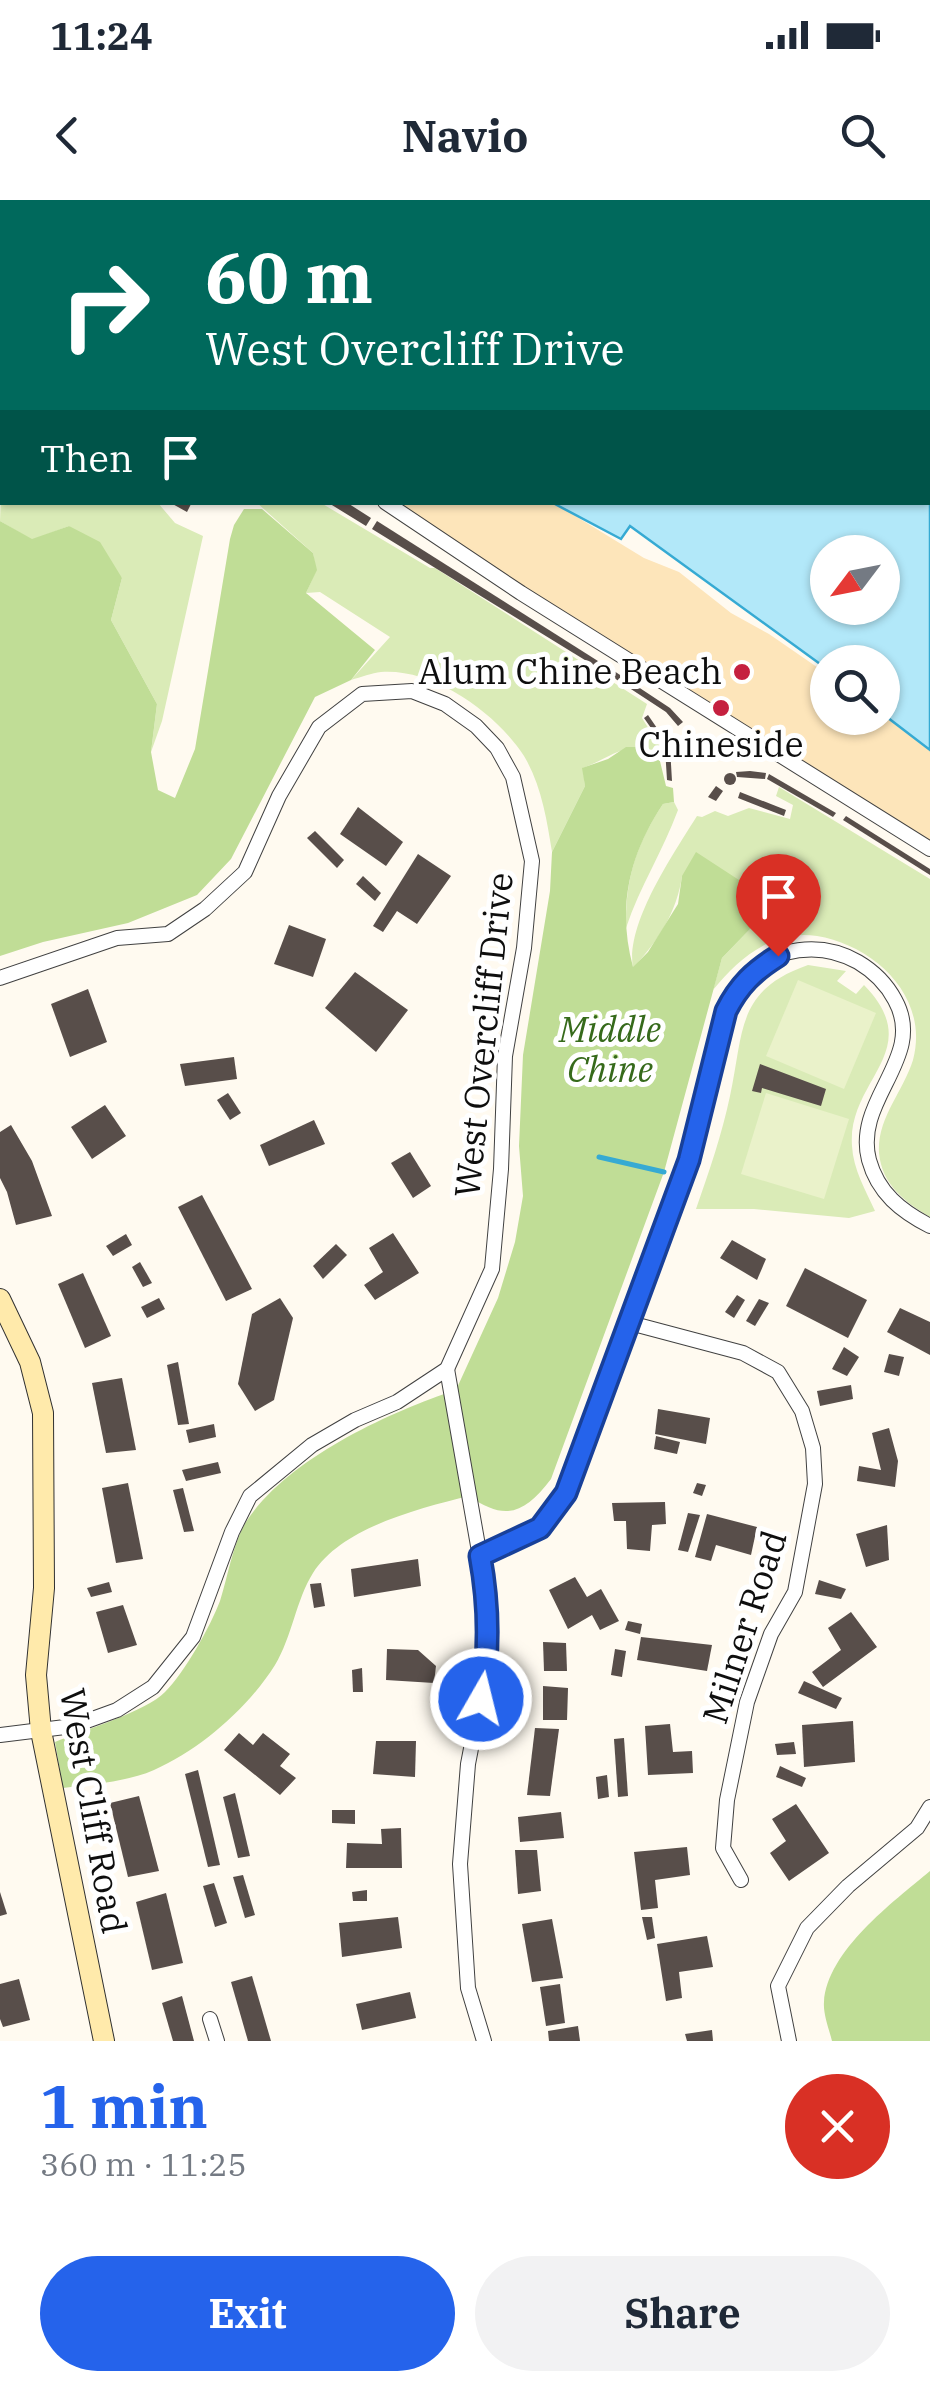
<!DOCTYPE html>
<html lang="en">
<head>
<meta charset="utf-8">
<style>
	body { margin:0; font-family:"IBM Plex Serif",serif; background:#f2f2f3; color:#1f2937; height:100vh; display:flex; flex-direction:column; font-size:38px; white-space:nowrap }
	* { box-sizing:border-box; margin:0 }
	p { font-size:32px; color:#747a83 }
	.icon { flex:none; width:55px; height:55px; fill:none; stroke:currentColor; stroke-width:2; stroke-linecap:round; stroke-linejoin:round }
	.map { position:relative; height:1841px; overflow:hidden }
	.details { display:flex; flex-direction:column; background:#fff; flex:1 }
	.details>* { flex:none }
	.top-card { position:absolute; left:0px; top:0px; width:930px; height:305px; box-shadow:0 2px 8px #0004; background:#00695c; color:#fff; overflow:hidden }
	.needle { width:65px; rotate:238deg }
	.fabs { position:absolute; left:810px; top:335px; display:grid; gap:20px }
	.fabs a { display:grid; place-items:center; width:90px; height:90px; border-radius:50%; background:#fff; box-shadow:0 2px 8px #0004; font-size:50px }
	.pin { position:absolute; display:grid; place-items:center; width:85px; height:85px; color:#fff; margin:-102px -42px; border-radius:50% 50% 50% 0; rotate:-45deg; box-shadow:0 0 10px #0007 }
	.pin .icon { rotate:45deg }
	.me { position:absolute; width:110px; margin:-55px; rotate:8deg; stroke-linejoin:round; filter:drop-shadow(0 0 8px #0008) }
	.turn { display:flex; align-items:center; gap:35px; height:210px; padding:0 40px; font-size:45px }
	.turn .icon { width:130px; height:130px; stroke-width:2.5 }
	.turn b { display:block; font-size:70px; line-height:85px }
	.then { display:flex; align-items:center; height:95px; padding:0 40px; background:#0003; gap:20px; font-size:38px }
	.round { display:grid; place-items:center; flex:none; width:105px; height:105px; border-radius:52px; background:#f2f2f3 }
	.overview { display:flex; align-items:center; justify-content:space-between; height:170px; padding:0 40px }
	h1 { font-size:60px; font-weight:800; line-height:75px; color:#2563eb }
	.cta { display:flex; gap:20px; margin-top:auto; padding:20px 40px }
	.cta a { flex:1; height:115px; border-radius:60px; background:#2563eb; color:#fff; font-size:40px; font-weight:800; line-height:115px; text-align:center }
	.cta a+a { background:#f2f2f3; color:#1f2937 }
	.status { display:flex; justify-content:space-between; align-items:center; height:70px; padding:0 50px; background:#fff; direction:ltr }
	.status svg { height:28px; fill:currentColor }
	header { display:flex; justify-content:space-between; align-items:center; height:130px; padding:0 40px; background:#fff; font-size:45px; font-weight:800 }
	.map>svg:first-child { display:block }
</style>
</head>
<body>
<div class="status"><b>11:24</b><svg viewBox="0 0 49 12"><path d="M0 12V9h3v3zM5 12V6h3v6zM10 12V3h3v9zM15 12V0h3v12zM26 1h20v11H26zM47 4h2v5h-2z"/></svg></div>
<header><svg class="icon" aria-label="back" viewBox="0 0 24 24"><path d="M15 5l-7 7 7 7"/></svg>Navio<svg class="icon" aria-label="search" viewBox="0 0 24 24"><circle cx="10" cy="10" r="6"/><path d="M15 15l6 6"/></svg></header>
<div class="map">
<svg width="930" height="1841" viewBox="0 0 930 1841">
	<rect width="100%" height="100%" fill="#fffaf0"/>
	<!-- green -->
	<g fill="#daebb7">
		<path d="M2 265V302L158 303 175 323 203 336 162 521 151 552 157 504 111 420 122 378 69 326 32 340 0 321Z"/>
		<path d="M256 302 321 303 430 368H435L647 504 642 518 659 545V557C628 537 613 557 583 568L585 586 552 652C547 620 541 584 524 556 496 513 434 468 381 472 372 473 361 477 351 480L390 437 320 392 306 393 316 371 313 353Z"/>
		<path d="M779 587 930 679V1017C905 1002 882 985 879 953 877 918 903 892 913 860 930 796 873 745 817 736 773 729 739 758 713 790L722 758 753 726 682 676C677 712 658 741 633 768 625 724 674 653 697 616L702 617 715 611 728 616 749 608 790 619 793 605 776 596Z"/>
		<path d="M674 602 678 610C663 651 640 686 626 728 625 680 636 644 663 604Z"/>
		<path d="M808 765 846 771 837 781 856 794 864 785C928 851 847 879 852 946 853 969 866 991 875 1011L849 1018 754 1009H696C709 972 722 934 730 896 744 831 736 790 808 765Z"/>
	</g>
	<!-- forest -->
	<g fill="#c0dd96">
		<path d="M244 309H262L313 353 317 370 306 393 375 450 351 480 315 497 231 659 197 695 128 723 43 742 0 756V321L32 339 69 326 100 342 122 378 111 420 157 504 151 552 158 590 175 598 195 549 230 339 234 325Z"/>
		<path d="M626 547H644L659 557 666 586 673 588 674 602 663 604C629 655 617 708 633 767L648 752 678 704 682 676 696 652 762 695 753 726 722 758 664 972 551 1279C525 1313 506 1322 469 1296 421 1308 342 1327 313 1373 296 1400 292 1437 275 1465 248 1508 200 1550 154 1570 127 1582 92 1584 63 1588L55 1542C82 1531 147 1511 165 1492 185 1472 210 1427 220 1401 228 1376 233 1343 246 1322 287 1259 387 1213 456 1190L498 1098 515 1042 523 996 519 946 523 855 550 691 552 652 585 586 582 568 608 559Z"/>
		<path d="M930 1671V1841H832C829 1829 823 1814 824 1802 827 1751 893 1702 930 1671Z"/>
	</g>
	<!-- sand -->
	<g fill="#fde5ba">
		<path d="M0 0H153L158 2H2V22Z"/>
		<path d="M394 303H554L644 358 679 372 731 413 769 434 827 474 828 518H882L883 507 930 530V642L572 420Z"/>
	</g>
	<!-- pitch -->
	<g fill="#eaf2ca">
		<path d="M798 780 876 813 844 889 766 856Z"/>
		<path d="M766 893 849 919 824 999 741 974Z"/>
	</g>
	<!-- water -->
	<path fill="#b2e8f9" stroke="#36aad3" stroke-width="2.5" fill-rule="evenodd" d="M138 0H930V550L883 514 882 462H828L827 469 630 326 621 339 553 303 928 302V2ZM828 352H882V408H828Z"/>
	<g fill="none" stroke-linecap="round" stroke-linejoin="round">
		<!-- stream -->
		<path stroke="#36aad3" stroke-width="5" d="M599 957 664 972"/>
	</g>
	<!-- building -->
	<g fill="#584e4a">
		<path d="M169 302H192L187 312Z"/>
		<path d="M327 302H346L371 318 366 326Z"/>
		<path d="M377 321 609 468 606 473 372 329Z"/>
		<path d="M611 469 670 508 683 522 678 526 666 512 608 474Z"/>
		<path d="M648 515 670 547 672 581 667 580 665 548 644 518Z"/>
		<path d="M750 571 766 573 765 579 737 577 736 572Z"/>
		<circle cx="730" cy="579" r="6"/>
		<path d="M769 574 836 613 833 617 767 579Z"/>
		<path d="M716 586 723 591 716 601 708 597Z"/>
		<path d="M740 592 786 610 784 616 738 598Z"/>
		<path d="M358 607 403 642 386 666 340 634Z"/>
		<path d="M846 616 930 669V675L843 620Z"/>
		<path d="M315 631 344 660 337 668 307 638Z"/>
		<path d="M418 654 451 676 417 724 397 711 383 732 373 726Z"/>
		<path d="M363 676 381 693 375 701 356 684Z"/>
		<path d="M289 725 326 739 313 777 274 764Z"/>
		<path d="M355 772 408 810 376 852 325 808Z"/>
		<path d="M88 789 107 842 70 857 51 804Z"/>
		<path d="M234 857 237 879 185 886 180 864Z"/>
		<path d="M760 864 826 889 821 906 762 888 761 893 752 891Z"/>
		<path d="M228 893 241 913 230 920 217 900Z"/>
		<path d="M105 905 126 936 92 959 71 927Z"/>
		<path d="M314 920 325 944 269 966 260 945Z"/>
		<path d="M11 925 32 961 52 1016 16 1025 7 992 0 978V932Z"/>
		<path d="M410 952 431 986 413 998 391 963Z"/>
		<path d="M202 995 252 1089 226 1101 178 1007Z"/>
		<path d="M393 1033 419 1073 375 1100 364 1085 383 1072 369 1048Z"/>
		<path d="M126 1034 132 1045 113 1056 106 1046Z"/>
		<path d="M732 1040 766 1059 757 1080 720 1058Z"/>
		<path d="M336 1044 347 1055 323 1079 313 1066Z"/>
		<path d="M140 1062 152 1083 143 1087 132 1067Z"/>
		<path d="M805 1068 867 1100 848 1138 786 1106Z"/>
		<path d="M83 1073 111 1136 85 1148 58 1084Z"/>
		<path d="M737 1095 745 1100 734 1118 725 1112Z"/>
		<path d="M159 1098 165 1109 147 1118 141 1107Z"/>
		<path d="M280 1098 293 1118 274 1200 255 1211 238 1184 252 1114Z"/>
		<path d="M759 1099 769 1103 755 1126 746 1121Z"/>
		<path d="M900 1108 930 1122V1155L887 1132Z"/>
		<path d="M844 1147 859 1157 847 1176 832 1169Z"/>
		<path d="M889 1154 904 1157 899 1176 884 1172Z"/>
		<path d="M178 1162 189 1224 178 1225 167 1165Z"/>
		<path d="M122 1178 136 1250 106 1253 92 1183Z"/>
		<path d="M851 1185 853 1199 820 1206 817 1191Z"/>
		<path d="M658 1209 710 1218 706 1244 655 1234Z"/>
		<path d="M214 1224 216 1237 189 1243 186 1230Z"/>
		<path d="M889 1228 898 1261 895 1287 857 1281 859 1266 881 1270 872 1233Z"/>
		<path d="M656 1236 680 1242 677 1254 654 1249Z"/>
		<path d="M218 1262 221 1273 186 1281 182 1270Z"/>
		<path d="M128 1283 143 1359 116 1363 102 1288Z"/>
		<path d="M697 1283 706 1285 702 1296 693 1293Z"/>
		<path d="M183 1288 194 1331 184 1332 173 1290Z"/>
		<path d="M665 1302 666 1324 652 1325 650 1351 627 1349 626 1321H614L612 1303Z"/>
		<path d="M688 1313 700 1315 688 1352 678 1350Z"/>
		<path d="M707 1314 757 1327 751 1355 716 1345 711 1361 695 1357Z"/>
		<path d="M887 1325 889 1360 866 1367 856 1334Z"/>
		<path d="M418 1359 421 1386 354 1397 351 1369Z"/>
		<path d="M575 1377 587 1397 601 1389 619 1421 600 1430 592 1415 568 1429 549 1390Z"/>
		<path d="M819 1380 846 1389 841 1399 815 1394Z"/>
		<path d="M109 1382 112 1392 91 1397 87 1388Z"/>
		<path d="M321 1383 325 1406 314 1408 310 1384Z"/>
		<path d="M123 1405 137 1445 108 1453 96 1412Z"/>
		<path d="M851 1412 877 1447 823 1487 812 1472 841 1450 828 1428Z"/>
		<path d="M628 1421 642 1424 640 1434 625 1430Z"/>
		<path d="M641 1437 712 1445 707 1471 637 1460Z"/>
		<path d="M543 1442 566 1443 567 1471H544Z"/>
		<path d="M387 1449 418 1450 436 1466 434 1483 386 1480Z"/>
		<path d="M615 1449 626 1451 622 1477 611 1475Z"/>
		<path d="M362 1468 363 1492H353L352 1470Z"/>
		<path d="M804 1481 842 1498 836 1509 798 1493Z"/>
		<path d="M543 1486 568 1488 567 1520H543Z"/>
		<path d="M853 1521 855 1562 804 1567 802 1525Z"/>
		<path d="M670 1524 673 1552 692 1551 693 1573 648 1575 645 1526Z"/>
		<path d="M535 1528 559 1529 550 1596 527 1595Z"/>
		<path d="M239 1533 253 1545 263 1533 290 1554 280 1566 296 1578 280 1595 224 1550Z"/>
		<path d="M624 1538 628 1596 618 1597 614 1539Z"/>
		<path d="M376 1541H416L415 1577 373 1574Z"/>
		<path d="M794 1542 796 1554 777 1555 775 1544Z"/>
		<path d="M780 1566 806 1578 802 1587 776 1577Z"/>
		<path d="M198 1570 220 1665 208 1667 185 1574Z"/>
		<path d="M607 1575 609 1597 598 1599 596 1577Z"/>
		<path d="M235 1593 250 1656 238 1658 223 1597Z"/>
		<path d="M139 1596 159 1671 128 1677 110 1603Z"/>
		<path d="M796 1604 829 1653 789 1681 770 1653 786 1641 772 1619Z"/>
		<path d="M332 1610H355V1624L332 1623Z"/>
		<path d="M561 1612 564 1638 520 1642 518 1617Z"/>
		<path d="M401 1628 402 1668H346L347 1643 382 1644 381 1629Z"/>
		<path d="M687 1647 690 1675 655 1680 658 1708 641 1710 634 1652Z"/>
		<path d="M515 1650H537L541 1691 518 1694Z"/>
		<path d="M243 1675 255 1715 245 1718 233 1677Z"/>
		<path d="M214 1683 227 1723 215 1727 203 1686Z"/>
		<path d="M367 1690V1701H353L352 1692Z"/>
		<path d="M0 1692 7 1714 0 1716Z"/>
		<path d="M166 1693 183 1763 152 1770 136 1702Z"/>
		<path d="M398 1717 402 1748 342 1757 339 1723Z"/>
		<path d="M642 1717H652L655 1738 647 1740Z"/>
		<path d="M552 1719 563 1778 532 1782 522 1724Z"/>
		<path d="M707 1736 713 1767 679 1772 682 1798 666 1801 657 1744Z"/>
		<path d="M252 1776 271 1841H248L231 1782Z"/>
		<path d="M19 1779 30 1820 3 1827 0 1819V1784Z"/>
		<path d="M560 1784 565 1823 546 1826 540 1787Z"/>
		<path d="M410 1792 416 1818 362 1830 356 1804Z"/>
		<path d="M182 1796 194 1841H173L162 1803Z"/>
		<path d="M578 1826 580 1841H549L548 1831Z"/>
		<path d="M712 1830 713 1841H687L685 1834Z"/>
	</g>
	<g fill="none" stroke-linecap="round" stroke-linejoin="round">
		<defs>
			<g id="street">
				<path d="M0 33 2 35"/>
				<path d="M385 302 521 393 930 649"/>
				<path d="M0 778 117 738 168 734 205 709 245 672 279 596 319 527 362 494 412 491 445 504 476 526 497 548 513 577 532 661 524 748 505 856 501 969 492 1069 447 1169 397 1202 355 1220 312 1245 250 1296 232 1332 193 1437 153 1487 117 1510 73 1526 0 1535"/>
				<path d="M630 1123 743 1153 778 1172 802 1211 813 1248 815 1284 795 1392 771 1434 747 1502 727 1600 723 1648 741 1680"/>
				<path d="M447 1169 487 1397 488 1461 468 1564 460 1664 468 1788 484 1841"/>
				<path d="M481 1356 539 1328 566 1293 689 960 726 811C738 786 756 762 785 753 811 746 835 749 858 762 875 772 886 783 895 800 927 858 853 899 869 960 878 993 901 1011 930 1026"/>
				<path d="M210 1819 217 1841"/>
				<path d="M789 1841 778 1786 807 1728 848 1686 917 1628 930 1607"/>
			</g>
			<path id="secondary" d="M0 1099 30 1162 43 1213 44 1388 36 1475 41 1531 104 1841"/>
		</defs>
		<!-- street casing -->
		<use href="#street" stroke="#414141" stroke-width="16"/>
		<!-- secondary casing -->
		<use href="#secondary" stroke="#303030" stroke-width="22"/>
		<!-- street -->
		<use href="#street" stroke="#fff" stroke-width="14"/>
		<!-- secondary -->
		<use href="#secondary" stroke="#ffeaab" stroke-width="20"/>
	</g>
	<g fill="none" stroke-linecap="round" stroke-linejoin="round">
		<defs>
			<path id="route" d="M481 1499C490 1451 489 1405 480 1356L540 1328 566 1293 689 960 726 811C739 785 754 771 778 756"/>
		</defs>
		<!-- route casing -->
		<use href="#route" stroke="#184099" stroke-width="25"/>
		<!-- route -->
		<use href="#route" stroke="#2563eb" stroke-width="18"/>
	</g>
	<!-- markers -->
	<g fill="#c5203f" stroke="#fff" stroke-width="4">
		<circle cx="742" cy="472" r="10"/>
		<circle cx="721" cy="508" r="10"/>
	</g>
	<g text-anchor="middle" stroke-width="10" stroke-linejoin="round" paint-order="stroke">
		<!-- poi labels -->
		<g font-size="35" fill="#0e0e0e" stroke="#fff" text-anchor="end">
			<text x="722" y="484">Alum Chine Beach</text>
			<text x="721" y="557" text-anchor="middle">Chineside</text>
		</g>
		<!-- park labels -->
		<g font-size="35" font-style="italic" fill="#366a1b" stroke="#fff">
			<text x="610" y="842">Middle<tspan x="610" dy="40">Chine</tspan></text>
		</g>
		<!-- street labels -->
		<g font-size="35" fill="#0e0e0e" stroke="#fff">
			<text transform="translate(484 835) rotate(-84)" y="12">West Overcliff Drive</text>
			<text transform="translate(745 1427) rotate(-72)" y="12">Milner Road</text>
			<text transform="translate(93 1611) rotate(80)" y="12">West Cliff Road</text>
		</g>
	</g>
</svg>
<div class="fabs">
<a><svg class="needle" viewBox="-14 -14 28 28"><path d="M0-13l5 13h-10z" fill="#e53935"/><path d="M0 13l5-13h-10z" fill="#747a83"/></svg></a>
<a><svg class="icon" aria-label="search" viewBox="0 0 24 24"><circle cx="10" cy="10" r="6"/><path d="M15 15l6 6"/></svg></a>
</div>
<div class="pin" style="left:778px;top:756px;background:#d93025"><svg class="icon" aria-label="arrive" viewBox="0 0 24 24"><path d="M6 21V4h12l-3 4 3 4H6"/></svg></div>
<svg class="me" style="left:481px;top:1499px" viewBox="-20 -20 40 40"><circle r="17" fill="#2563eb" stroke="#fff" stroke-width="3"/><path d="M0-11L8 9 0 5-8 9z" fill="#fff"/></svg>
<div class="top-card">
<div class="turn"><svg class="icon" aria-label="right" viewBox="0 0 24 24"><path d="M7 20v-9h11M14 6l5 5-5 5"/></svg><div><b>60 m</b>West Overcliff Drive</div></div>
<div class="then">Then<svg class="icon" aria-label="arrive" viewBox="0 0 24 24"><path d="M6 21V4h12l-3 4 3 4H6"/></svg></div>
</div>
</div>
<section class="details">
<div class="overview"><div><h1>1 min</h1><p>360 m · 11:25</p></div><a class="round" style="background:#d93025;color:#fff"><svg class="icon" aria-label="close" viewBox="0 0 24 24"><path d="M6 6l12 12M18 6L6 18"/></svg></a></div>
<div class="cta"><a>Exit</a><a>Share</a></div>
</section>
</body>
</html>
